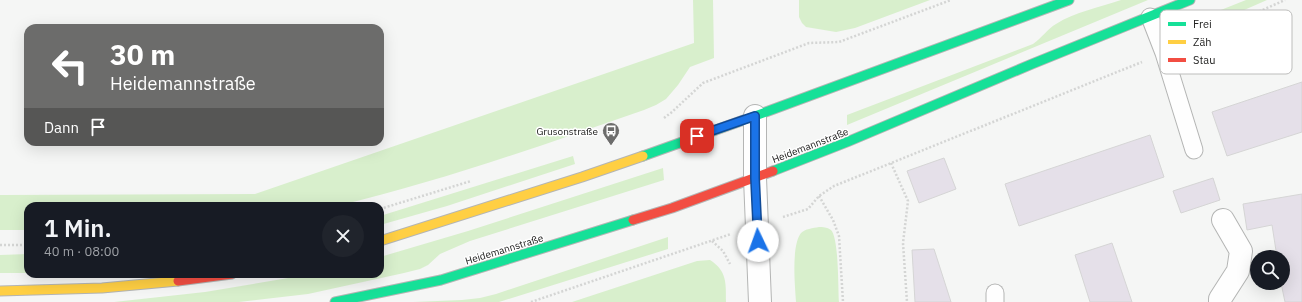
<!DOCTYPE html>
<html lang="de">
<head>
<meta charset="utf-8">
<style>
	body { margin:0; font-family:"IBM Plex Sans",sans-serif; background:#20242c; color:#f1f3f6; height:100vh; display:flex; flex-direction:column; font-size:15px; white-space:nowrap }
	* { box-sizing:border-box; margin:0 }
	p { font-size:13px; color:#9ea1a6 }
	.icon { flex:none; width:22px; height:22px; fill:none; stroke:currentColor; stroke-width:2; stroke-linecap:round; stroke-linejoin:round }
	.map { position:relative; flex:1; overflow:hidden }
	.sheet { position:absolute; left:24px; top:202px; width:360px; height:76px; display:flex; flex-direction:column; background:#171b24; border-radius:12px; box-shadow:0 4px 16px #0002 }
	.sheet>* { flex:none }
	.hud { position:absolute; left:24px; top:24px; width:360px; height:122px; border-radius:12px; box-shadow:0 4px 16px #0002; background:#6c6c6b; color:#fff; overflow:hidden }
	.controls { position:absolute; left:1250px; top:250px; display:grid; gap:8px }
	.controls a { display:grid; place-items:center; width:40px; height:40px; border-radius:50%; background:#171b24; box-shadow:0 4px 16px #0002; font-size:20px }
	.pin { position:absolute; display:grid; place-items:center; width:34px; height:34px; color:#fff; margin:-17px; border-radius:8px; box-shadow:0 2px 6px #0006 }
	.me { position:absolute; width:44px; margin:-22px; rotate:357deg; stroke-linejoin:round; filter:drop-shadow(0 0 3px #0008) }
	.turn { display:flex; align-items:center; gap:14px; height:84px; padding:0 20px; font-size:18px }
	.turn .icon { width:52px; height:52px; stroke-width:2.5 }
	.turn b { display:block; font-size:28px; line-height:34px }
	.then { display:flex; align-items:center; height:38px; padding:0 20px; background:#0003; gap:8px; font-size:15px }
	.round { display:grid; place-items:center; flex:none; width:42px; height:42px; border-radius:21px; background:#20242c }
	.summary { display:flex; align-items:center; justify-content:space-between; height:68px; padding:0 20px }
	h1 { font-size:24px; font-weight:600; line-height:30px }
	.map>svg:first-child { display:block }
</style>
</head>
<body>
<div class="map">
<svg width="1302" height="302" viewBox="0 0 1302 302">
	<rect width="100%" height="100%" fill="#f5f6f5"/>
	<!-- green -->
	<g fill="#d8efcc">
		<path d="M693 0H713L714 58 690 67 678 85 666 99 656 105 644 110C543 145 442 181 337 206H28V230H0V195L255 194 694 43Z"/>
		<path d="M799 0H930L855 28 836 32 806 27 802 23 799 17Z"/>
		<path d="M1121 0H1148L847 125V115L1033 44C1042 38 1047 29 1056 24 1074 12 1101 7 1121 0Z"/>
		<path d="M1246 0H1267L1169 43 1168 31Z"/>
		<path d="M573 156 575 164 447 206 380 225V216Z"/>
		<path d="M663 168 664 180 470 241 440 254 428 265 420 269 404 273 308 294 239 302H114L205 292 312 274H380V257L468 231Z"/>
		<path d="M819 227C823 227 827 227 831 230 839 238 838 289 839 302H796C795 286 791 246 801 233 805 229 813 228 819 227Z"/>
		<path d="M668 237V249L499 302H413L462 300 480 298 496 294Z"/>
		<path d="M28 254V273H0V255Z"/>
		<path d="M710 260C727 271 726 283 726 302H572L697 261Z"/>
	</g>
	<!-- building -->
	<g fill="#e5e0e9" stroke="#d5d5d5">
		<path d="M1302 82V132L1227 156 1212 112Z"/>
		<path d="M1150 135 1164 177 1019 226 1005 184Z"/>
		<path d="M944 158 956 189 919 203 907 171Z"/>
		<path d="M1213 178 1220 200 1181 213 1173 191Z"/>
		<path d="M1302 194V302H1285L1281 283H1283V257H1277L1272 225 1247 230 1243 204Z"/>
		<path d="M1112 243 1132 302H1090L1075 255Z"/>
		<path d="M934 249 951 302H915L912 250Z"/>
	</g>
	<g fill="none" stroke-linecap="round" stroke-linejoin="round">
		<defs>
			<g id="lane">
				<path d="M1150 17 1164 53 1194 150"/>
				<path d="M995 293V302"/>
			</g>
			<g id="street">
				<path d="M755 116V178L760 302"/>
				<path d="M1220 302V299L1238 271 1241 251 1223 220"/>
			</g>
			<g id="fast">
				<path d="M643 156 755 116 1069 0"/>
				<path d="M773 171 847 142 1032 64 1190 0"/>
				<path d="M335 302 441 280 633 220"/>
			</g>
			<g id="slow">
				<path d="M380 241 582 177 643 156"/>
				<path d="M0 291 102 288 178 281"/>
			</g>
			<g id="jam">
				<path d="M633 220 672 208 773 171"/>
				<path d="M178 281 232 274"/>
			</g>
		</defs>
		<!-- lane casing -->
		<use href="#lane" stroke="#b4b5b4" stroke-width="19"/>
		<!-- street casing -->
		<use href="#street" stroke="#b4b5b4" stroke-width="24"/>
		<!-- fast casing -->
		<use href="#fast" stroke="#b4b5b4" stroke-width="11"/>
		<!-- slow casing -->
		<use href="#slow" stroke="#b4b5b4" stroke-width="11"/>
		<!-- jam casing -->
		<use href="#jam" stroke="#b4b5b4" stroke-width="11"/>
		<!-- path -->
		<g stroke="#d4d5d4" stroke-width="2.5" stroke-dasharray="2 2" stroke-linecap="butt">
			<path d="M1186 44 1285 0"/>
			<path d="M664 118 672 112 703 83 809 43 839 42 951 0"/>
			<path d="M891 163 908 201 903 243 907 302"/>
			<path d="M819 196 833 220 839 236 843 302"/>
			<path d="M380 209 471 181"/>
			<path d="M783 217 808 209 819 196 834 186 1142 62"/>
			<path d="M712 241 723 251 730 264"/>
			<path d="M0 245H28"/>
			<path d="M531 302 731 234"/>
		</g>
		<!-- lane -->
		<use href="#lane" stroke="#fefefe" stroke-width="17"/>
		<!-- street -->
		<use href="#street" stroke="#fefefe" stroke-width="22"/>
		<!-- fast -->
		<use href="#fast" stroke="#16e098" stroke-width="9"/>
		<!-- slow -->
		<use href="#slow" stroke="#ffcf43" stroke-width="9"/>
		<!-- jam -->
		<use href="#jam" stroke="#f24e42" stroke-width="9"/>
	</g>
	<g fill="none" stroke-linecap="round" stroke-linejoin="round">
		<defs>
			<path id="route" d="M697 136 755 116V178L758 241"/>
		</defs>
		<!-- route casing -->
		<use href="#route" stroke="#114b97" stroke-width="10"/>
		<!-- route -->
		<use href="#route" stroke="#1a73e8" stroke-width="7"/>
	</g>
	<!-- icons -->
	<defs>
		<symbol id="bus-pin" viewBox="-11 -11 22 30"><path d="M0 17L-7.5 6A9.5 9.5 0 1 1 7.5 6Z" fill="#6c6c6b" stroke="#fff"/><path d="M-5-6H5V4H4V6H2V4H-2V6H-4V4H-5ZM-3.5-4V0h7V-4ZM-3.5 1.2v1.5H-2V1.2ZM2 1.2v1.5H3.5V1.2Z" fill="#fff"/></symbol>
	</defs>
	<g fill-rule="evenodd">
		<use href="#bus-pin" x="601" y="121" width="20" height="27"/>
	</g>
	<g text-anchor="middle" stroke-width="3" stroke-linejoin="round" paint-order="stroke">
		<!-- poi labels -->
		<g font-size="10" fill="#222221" stroke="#fff" text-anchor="end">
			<text x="598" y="135">Grusonstraße</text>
		</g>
		<!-- street labels -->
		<g font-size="10" fill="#222221" stroke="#fff">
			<text transform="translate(810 145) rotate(-21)" y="4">Heidemannstraße</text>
			<text transform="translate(504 249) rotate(-17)" y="4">Heidemannstraße</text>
		</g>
	</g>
	<!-- legend -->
	<rect x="1160" y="10" width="132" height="64" rx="6" fill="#fff" stroke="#bdbdbc" stroke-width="1"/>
	<rect x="1168" y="22" width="18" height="4" fill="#16e098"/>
	<rect x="1168" y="40" width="18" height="4" fill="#ffcf43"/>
	<rect x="1168" y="58" width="18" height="4" fill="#f24e42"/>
	<g font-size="11" fill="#222221">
		<text x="1193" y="28">Frei</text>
		<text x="1193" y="46">Zäh</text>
		<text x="1193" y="64">Stau</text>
	</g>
</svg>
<div class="controls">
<a><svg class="icon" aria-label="search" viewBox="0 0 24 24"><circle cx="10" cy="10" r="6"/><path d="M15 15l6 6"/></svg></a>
</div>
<div class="pin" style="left:697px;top:136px;background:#d93025"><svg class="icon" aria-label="arrive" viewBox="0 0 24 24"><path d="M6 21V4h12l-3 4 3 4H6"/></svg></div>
<svg class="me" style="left:758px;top:241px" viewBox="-20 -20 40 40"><circle r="19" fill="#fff"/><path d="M0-13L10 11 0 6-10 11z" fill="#1a73e8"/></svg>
<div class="hud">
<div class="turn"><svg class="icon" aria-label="left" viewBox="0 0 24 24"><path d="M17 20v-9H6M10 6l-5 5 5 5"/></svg><div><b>30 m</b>Heidemannstraße</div></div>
<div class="then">Dann<svg class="icon" aria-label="arrive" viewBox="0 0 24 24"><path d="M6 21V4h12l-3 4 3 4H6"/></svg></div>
</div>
<section class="sheet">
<div class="summary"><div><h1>1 Min.</h1><p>40 m · 08:00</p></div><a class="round"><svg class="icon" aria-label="close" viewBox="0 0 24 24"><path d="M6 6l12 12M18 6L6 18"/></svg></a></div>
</section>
</div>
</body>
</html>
